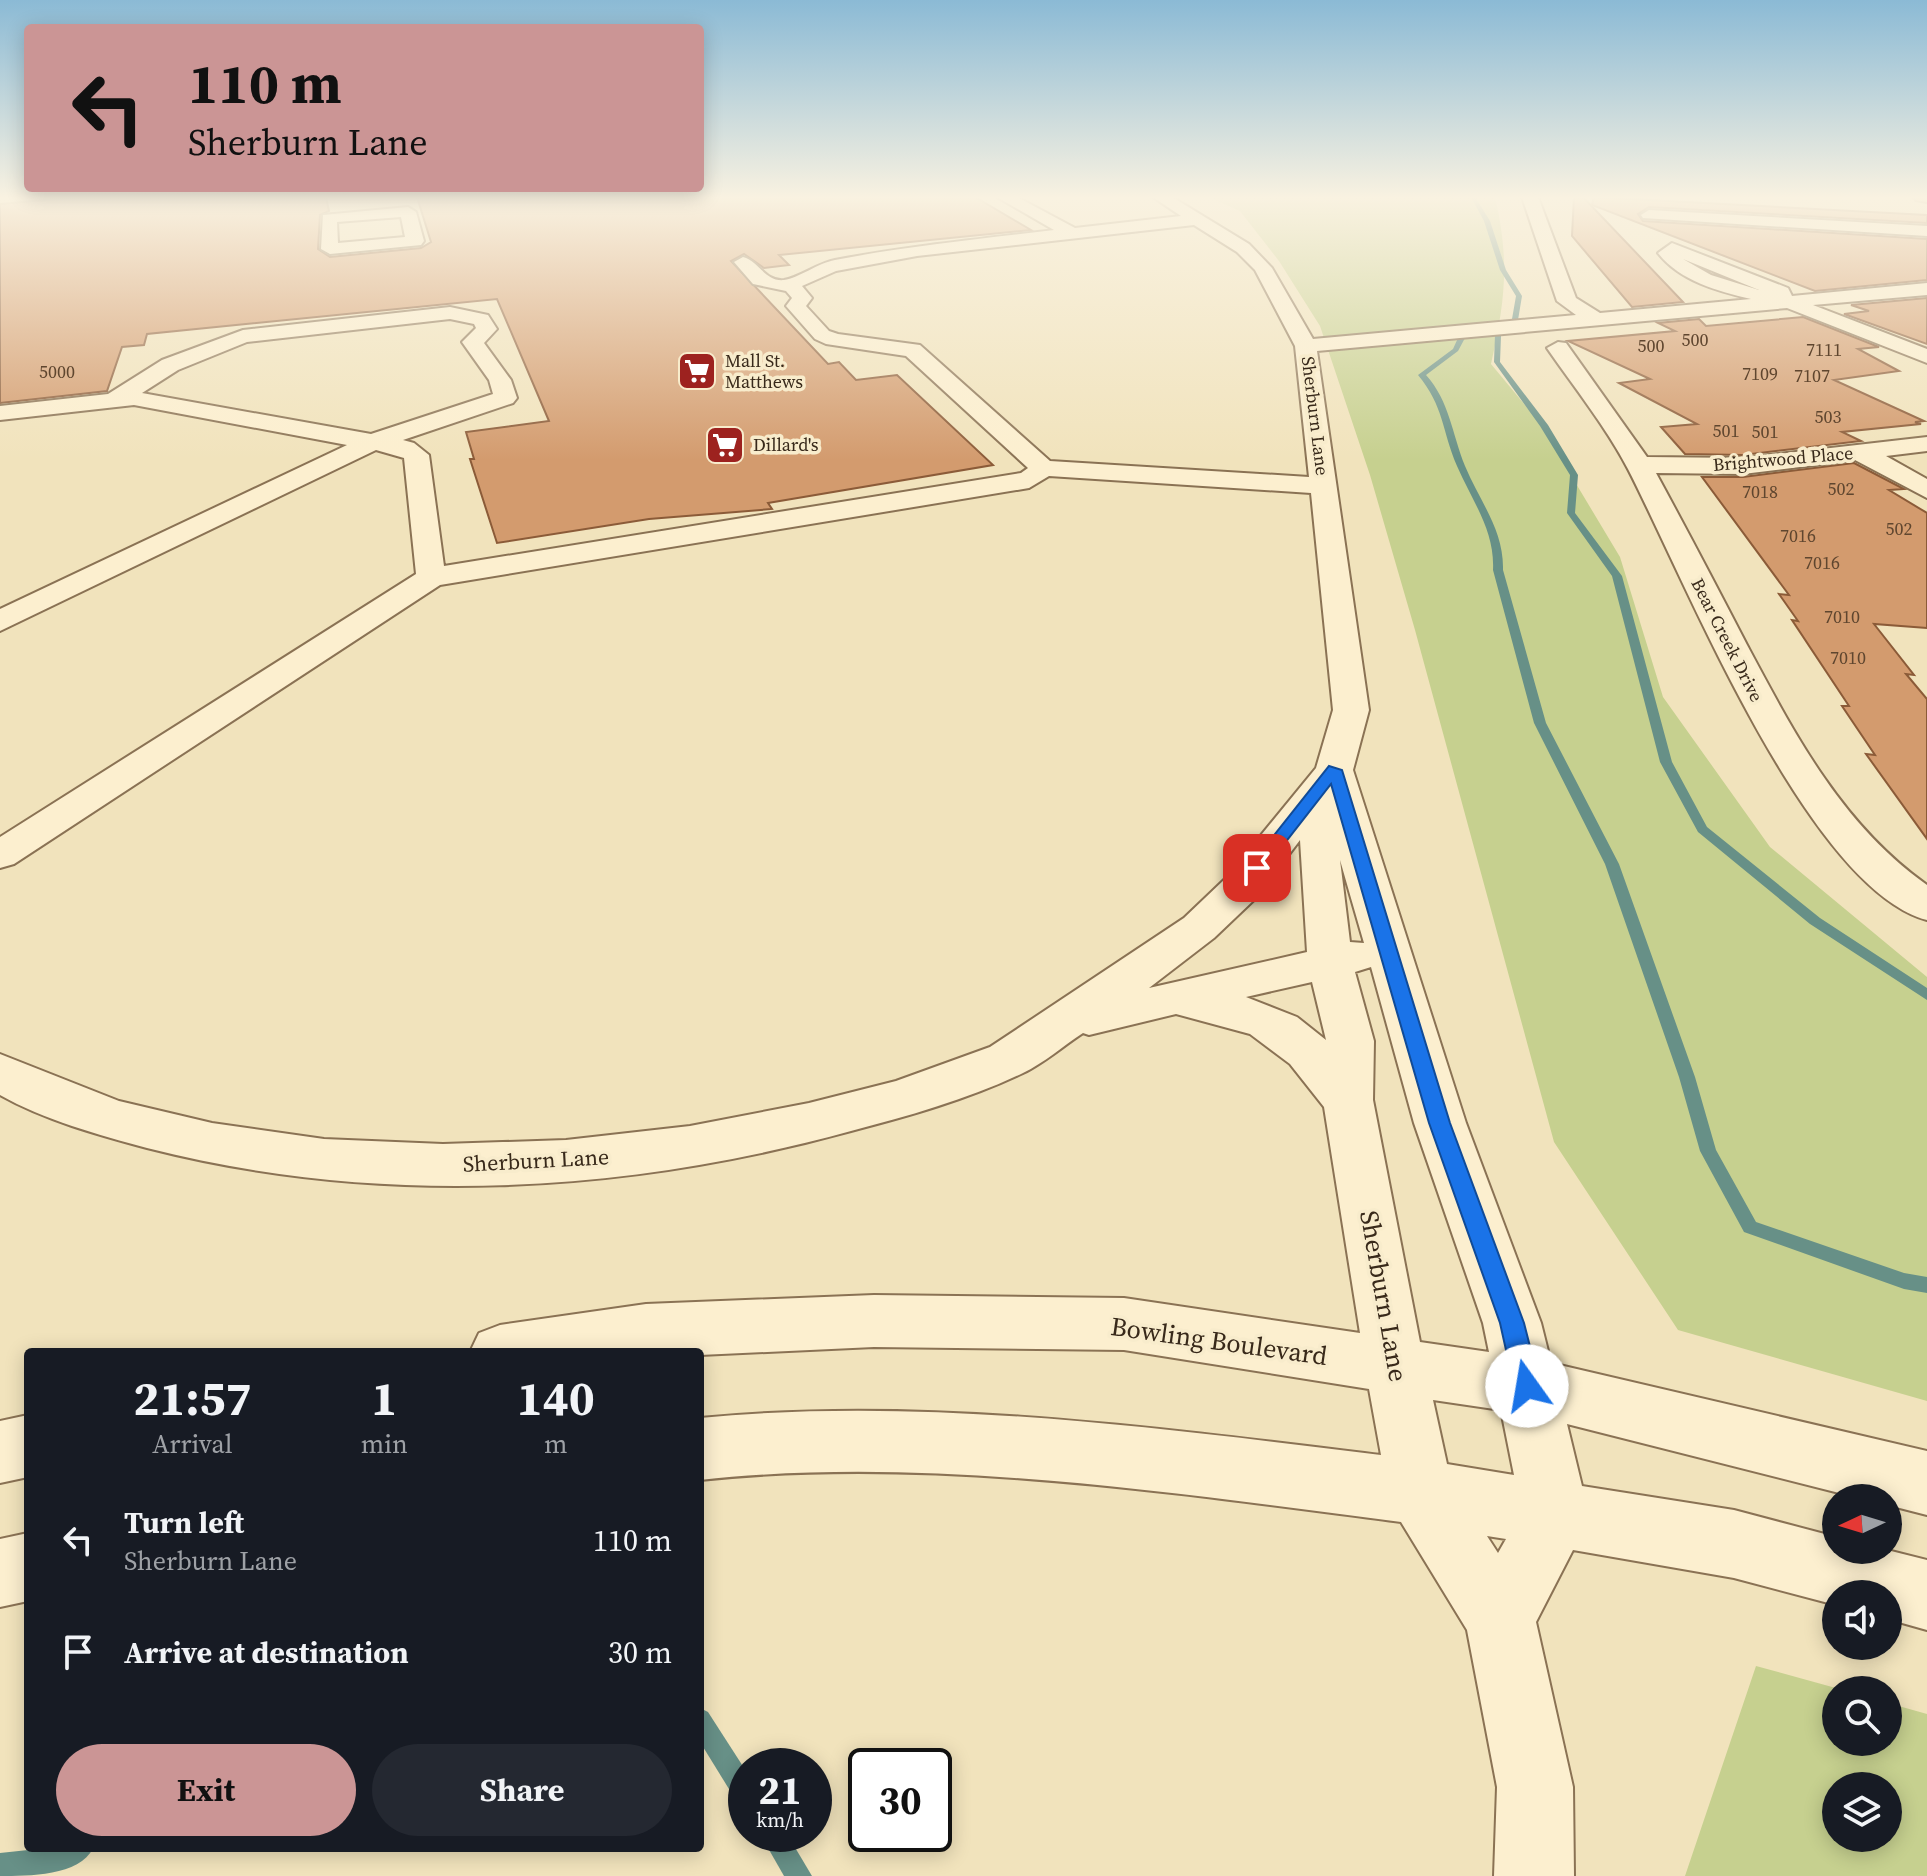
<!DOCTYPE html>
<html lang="en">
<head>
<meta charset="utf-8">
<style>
	body { margin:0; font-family:"Source Serif 4",serif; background:#242831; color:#f1f3f6; height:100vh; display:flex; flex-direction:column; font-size:30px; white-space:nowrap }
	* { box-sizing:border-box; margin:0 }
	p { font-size:26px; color:#9ea1a6 }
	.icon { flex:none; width:44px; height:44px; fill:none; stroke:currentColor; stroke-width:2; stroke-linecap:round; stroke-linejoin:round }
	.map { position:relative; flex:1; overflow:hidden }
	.side { position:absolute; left:24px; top:1348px; width:680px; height:504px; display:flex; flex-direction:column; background:#171b24; border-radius:8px; box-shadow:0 4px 20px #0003 }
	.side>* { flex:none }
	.hud { position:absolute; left:24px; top:24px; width:680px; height:168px; border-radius:8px; box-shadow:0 4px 20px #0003; background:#cb9595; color:#111; overflow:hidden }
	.needle { width:52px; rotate:266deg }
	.fabs { position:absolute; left:1822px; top:1484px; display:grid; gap:16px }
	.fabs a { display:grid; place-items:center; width:80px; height:80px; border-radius:50%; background:#171b24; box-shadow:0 4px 20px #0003; font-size:40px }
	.speed { position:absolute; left:728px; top:1748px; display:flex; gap:16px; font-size:40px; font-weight:700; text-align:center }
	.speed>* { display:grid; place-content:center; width:104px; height:104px; border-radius:50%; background:#171b24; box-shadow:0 4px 20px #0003; line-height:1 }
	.speed small { font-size:20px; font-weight:400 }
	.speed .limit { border:4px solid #111; border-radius:12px; background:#fff; color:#111 }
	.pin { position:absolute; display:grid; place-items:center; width:68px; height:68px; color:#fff; margin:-34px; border-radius:16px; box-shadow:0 4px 12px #0006 }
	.me { position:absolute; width:88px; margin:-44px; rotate:347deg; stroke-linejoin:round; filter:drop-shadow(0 0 6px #0008) }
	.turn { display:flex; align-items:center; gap:28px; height:168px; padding:0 32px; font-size:36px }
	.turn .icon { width:104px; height:104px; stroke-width:2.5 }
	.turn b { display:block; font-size:56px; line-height:68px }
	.eta { display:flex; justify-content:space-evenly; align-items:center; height:136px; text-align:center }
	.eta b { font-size:48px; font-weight:700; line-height:56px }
	.cta { display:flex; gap:16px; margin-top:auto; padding:16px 32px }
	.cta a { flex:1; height:92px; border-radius:48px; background:#cb9595; color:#111; font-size:32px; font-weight:700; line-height:92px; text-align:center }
	.cta a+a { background:#242831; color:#f1f3f6 }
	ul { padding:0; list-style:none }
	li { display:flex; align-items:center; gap:24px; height:112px; padding:0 32px }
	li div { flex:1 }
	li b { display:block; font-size:30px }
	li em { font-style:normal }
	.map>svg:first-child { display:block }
</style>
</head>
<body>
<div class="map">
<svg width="1927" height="1876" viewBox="0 0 1927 1876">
	<rect width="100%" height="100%" fill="#f1e3bc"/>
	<!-- green -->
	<g fill="#c6d08f" fill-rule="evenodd">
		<path d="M1208 197H1495C1510 261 1505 301 1491 364L1539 422 1620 557 1663 697 1770 847 1927 977V1401L1678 1330 1554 1142 1415 630 1370 475 1320 326 1279 261 1240 211Z"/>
		<path d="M1756 1666 1843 1690H1836V1742H1888V1703L1927 1714V1876H1685ZM1836 1786H1888V1838H1836Z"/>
	</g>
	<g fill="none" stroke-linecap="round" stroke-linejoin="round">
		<!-- stream -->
		<g fill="#679087" fill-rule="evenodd">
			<path d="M1471 197H1475L1490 221 1506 270 1522 296 1518 320 1501 336 1500 362 1548 425 1578 475 1575 513 1622 576 1672 762 1707 827 1820 918 1927 988V1000L1810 924 1698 832 1660 762 1612 576 1567 513 1570 475 1540 426 1494 362 1495 335 1512 319 1516 296 1500 270 1484 221Z"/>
			<path d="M1448 326H1452L1465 338 1458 351 1426 375C1450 402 1452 434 1465 466 1480 502 1504 530 1503 570L1546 723 1619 864 1695 1077 1716 1150 1756 1222 1904 1273 1927 1277V1293L1904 1289 1744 1232 1700 1151 1679 1077 1605 864 1534 723 1493 570C1495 530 1472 501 1457 466 1442 431 1444 406 1418 375L1453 349 1458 338 1448 328Z"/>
			<path d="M700 1708 708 1712 746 1771V1805L737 1802 700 1742Z"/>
			<path d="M760 1834H787L812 1876H784Z"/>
			<path d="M47 1848H93C80 1876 28 1876 0 1876V1853Z"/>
		</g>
	</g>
	<!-- building -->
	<g fill="#d39b6e" stroke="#8b5b38" stroke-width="2">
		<path d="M79 197H326L329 211 320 215 318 249 330 257 421 248 431 242 417 197H975L1031 230 779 255 789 265 764 268 744 254 731 261 828 364 839 362 856 380 897 375 993 465 768 503 772 509 649 519 497 543 470 459H474L466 432 549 421 497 299 147 334 144 345 122 347 107 391 0 403V204Z"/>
		<path d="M1574 197H1583L1683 302 1632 307 1572 236Z"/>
		<path d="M1594 197 1927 215V223L1649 207 1638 214 1643 221 1927 239V280L1815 291 1592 205Z"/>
		<path d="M1927 298V344L1844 314 1869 311 1851 305Z"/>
		<path d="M1803 317 1879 347 1858 349 1899 371 1834 380 1924 421 1915 422 1921 424 1842 432 1861 441 1743 455 1685 454 1661 427 1697 424 1619 383 1650 379 1568 341 1675 331 1658 323 1699 319 1706 326Z"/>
		<path d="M1854 463 1904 489 1889 490 1927 513V628L1874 624 1914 675 1906 674 1927 699V839L1866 754 1875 755 1842 706H1849L1792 620 1798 621 1779 594 1789 595 1702 477H1743Z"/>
	</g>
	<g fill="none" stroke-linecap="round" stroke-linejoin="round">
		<defs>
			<g id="minor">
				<path d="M997 197H1017L1075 228 1181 216 1153 197H1172L1249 244 1272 268 1313 339 1576 315 1557 301 1522 197H1538L1576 298 1600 313 1751 299C1717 291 1680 281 1658 253L1672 243 1788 288 1792 296 1927 283V295L1813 305 1927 349V363L1787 308 1317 351 1369 710 1353 770 1466 1123 1541 1323 1551 1363 1927 1451V1515L1888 1505V1498H1859L1567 1424 1582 1486 1734 1510 1836 1537V1550H1887L1927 1560V1630L1888 1619V1594H1836V1605L1734 1578 1573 1550 1536 1622 1573 1787 1574 1876H1494L1497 1787 1467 1630 1401 1522C1175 1493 927 1455 700 1480V1418C923 1396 1159 1428 1381 1455L1369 1389 1124 1350 874 1347 700 1355V1352H470L479 1333 500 1325 646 1304 874 1295 1124 1298 1360 1333 1324 1107 1290 1064 1250 1034 1176 1014 1089 1035 1083 1033C1063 1046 1044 1063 1023 1073 969 1099 909 1116 851 1131 623 1194 377 1207 147 1148 99 1135 44 1120 0 1095V1054L119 1101 212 1123 324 1139 443 1144 566 1140 690 1126 809 1103 896 1081 990 1047 1184 918 1226 878 1316 768 1333 710 1311 493 1049 476 1029 488 440 585 14 864 0 868V837L416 574 404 458 376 450 0 631V609L347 445 134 405 0 420V406L108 394 162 360 243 330 450 307 488 315 497 329 484 343 511 380 517 398 513 403 403 440 414 443 429 455 444 566 1021 473 1028 468 906 356 826 344 815 339 786 306 792 298 786 291 753 284 734 262 743 257C759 261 765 282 784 280 799 278 818 263 835 260 907 246 981 239 1054 230ZM1194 225 1237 252 1255 270 1295 346 1309 477 1050 461 920 345 838 334 829 331 806 306 812 298 802 286 836 271 917 256ZM1683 259 1759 290 1711 275ZM450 319 474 324 476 328 462 342 489 380 493 394 371 434 142 393 178 370 247 342ZM1300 840 1307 952 1149 988 1214 938 1256 898ZM1340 860 1364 943 1350 942ZM1371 967 1414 1123 1483 1323 1489 1352 1420 1342 1373 1100 1374 1041 1355 972ZM1312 982 1326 1040 1297 1017 1246 997ZM1433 1400 1501 1410 1514 1475 1447 1464ZM1487 1536 1506 1539 1498 1553Z"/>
				<path d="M408 207 416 212 424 241 421 245 330 254 321 249 323 215ZM401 217 405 237 338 243 337 222Z"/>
				<path d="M1649 210 1927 226V236L1643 218 1641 215Z"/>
				<path d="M1558 342 1566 343 1647 457 1743 458 1927 437V451L1886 456 1927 479V498L1855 460 1743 474 1656 473C1687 530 1717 587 1747 645 1795 735 1842 825 1927 885V920C1807 888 1684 577 1628 469 1606 427 1574 387 1547 348Z"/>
				<path d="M28 1415V1477L0 1483V1421Z"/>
				<path d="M28 1533V1601L0 1607V1539Z"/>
			</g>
			<path id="highway" d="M1913 197H1927V202L1916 200Z"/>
		</defs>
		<!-- minor casing -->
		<use href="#minor" stroke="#8a7254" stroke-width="4"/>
		<!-- highway casing -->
		<use href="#highway" stroke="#574029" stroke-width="4"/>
		<!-- minor -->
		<use href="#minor" fill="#fcefcf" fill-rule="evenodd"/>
		<!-- highway -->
		<use href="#highway" fill="#e9a544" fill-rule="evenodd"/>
	</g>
	<!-- sky -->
	<linearGradient id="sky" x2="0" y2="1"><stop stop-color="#8bbad5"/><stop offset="0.43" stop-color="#f9f2e1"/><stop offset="1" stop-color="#f9f2e1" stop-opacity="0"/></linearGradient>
	<rect width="1927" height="460" fill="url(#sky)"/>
	<!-- route -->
	<path fill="#1a73e8" stroke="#114b97" stroke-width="2" d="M1329 766 1342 770 1450 1123 1524 1323 1540 1386 1536 1395 1527 1398 1518 1395 1514 1386 1500 1323 1429 1123 1331 784 1263 871H1251L1248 868Z"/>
	<!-- icons -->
	<defs>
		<symbol id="supermarket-square" viewBox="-11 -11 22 22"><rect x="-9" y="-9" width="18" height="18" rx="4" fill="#9d221f" stroke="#f8eccc"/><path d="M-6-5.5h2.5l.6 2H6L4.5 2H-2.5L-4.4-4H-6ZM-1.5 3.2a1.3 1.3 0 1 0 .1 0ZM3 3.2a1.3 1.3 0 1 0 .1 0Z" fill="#fff"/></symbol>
	</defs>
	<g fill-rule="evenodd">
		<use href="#supermarket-square" x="675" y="349" width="44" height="44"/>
		<use href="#supermarket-square" x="703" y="423" width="44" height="44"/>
	</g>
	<g text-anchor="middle" stroke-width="7" stroke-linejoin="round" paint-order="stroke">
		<!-- number labels -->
		<g font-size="18" fill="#5f462f">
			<text x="1695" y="346">500</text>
			<text x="1651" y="352">500</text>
			<text x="1824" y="356">7111</text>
			<text x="57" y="378">5000</text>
			<text x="1760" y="380">7109</text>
			<text x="1812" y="382">7107</text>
			<text x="1828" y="423">503</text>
			<text x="1726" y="437">501</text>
			<text x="1765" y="438">501</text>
			<text x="1841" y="495">502</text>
			<text x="1760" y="498">7018</text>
			<text x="1899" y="535">502</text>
			<text x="1798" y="542">7016</text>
			<text x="1822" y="569">7016</text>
			<text x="1842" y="623">7010</text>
			<text x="1848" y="664">7010</text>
		</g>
		<!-- far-poi labels -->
		<g font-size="18" fill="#38291a" stroke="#f8eccc" text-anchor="start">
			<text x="725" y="367">Mall St.<tspan x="725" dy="21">Matthews</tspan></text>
			<text x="753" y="451">Dillard's</text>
		</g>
		<!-- far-street labels -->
		<g font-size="18" fill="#38291a" stroke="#f8eccc">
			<text transform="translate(1315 416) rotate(83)" y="6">Sherburn Lane</text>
			<text transform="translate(1783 459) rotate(-5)" y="6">Brightwood Place</text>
			<text transform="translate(1727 640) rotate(63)" y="6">Bear Creek Drive</text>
		</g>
		<!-- street labels -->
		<g font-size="22" fill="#38291a" stroke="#f8eccc">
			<text transform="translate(536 1160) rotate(-3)" y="8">Sherburn Lane</text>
		</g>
		<!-- near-street labels -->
		<g font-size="26" fill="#38291a" stroke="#f8eccc">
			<text transform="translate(1384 1296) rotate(80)" y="9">Sherburn Lane</text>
			<text transform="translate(1219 1341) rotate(8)" y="9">Bowling Boulevard</text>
		</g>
	</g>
</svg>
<div class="fabs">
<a><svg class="needle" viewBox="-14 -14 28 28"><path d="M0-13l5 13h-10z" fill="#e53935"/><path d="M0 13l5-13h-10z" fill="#9ea1a6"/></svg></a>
<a><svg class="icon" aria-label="sound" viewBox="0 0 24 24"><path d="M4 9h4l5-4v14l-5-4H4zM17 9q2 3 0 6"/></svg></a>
<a><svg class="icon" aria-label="search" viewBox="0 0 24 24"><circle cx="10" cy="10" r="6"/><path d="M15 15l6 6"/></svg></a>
<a><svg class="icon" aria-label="layers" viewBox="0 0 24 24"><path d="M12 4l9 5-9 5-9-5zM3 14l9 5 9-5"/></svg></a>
</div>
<div class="speed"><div>21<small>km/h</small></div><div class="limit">30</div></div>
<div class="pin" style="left:1257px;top:868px;background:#d93025"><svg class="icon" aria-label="arrive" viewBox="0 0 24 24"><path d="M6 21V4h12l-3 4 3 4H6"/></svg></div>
<svg class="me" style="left:1527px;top:1386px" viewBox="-20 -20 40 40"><circle r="19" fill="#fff"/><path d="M0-13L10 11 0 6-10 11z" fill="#1a73e8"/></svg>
<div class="hud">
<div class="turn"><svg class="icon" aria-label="left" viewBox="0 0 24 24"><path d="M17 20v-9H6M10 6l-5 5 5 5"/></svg><div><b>110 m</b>Sherburn Lane</div></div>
</div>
<section class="side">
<div class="eta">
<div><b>21:57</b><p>Arrival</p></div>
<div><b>1</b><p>min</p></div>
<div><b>140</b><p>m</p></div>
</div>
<ul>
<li><svg class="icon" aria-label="left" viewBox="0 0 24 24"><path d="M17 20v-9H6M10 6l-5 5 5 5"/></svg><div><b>Turn left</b><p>Sherburn Lane</p></div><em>110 m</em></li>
<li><svg class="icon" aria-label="arrive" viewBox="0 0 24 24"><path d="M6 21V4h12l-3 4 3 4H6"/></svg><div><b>Arrive at destination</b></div><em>30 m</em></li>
</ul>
<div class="cta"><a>Exit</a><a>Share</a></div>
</section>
</div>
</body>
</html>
